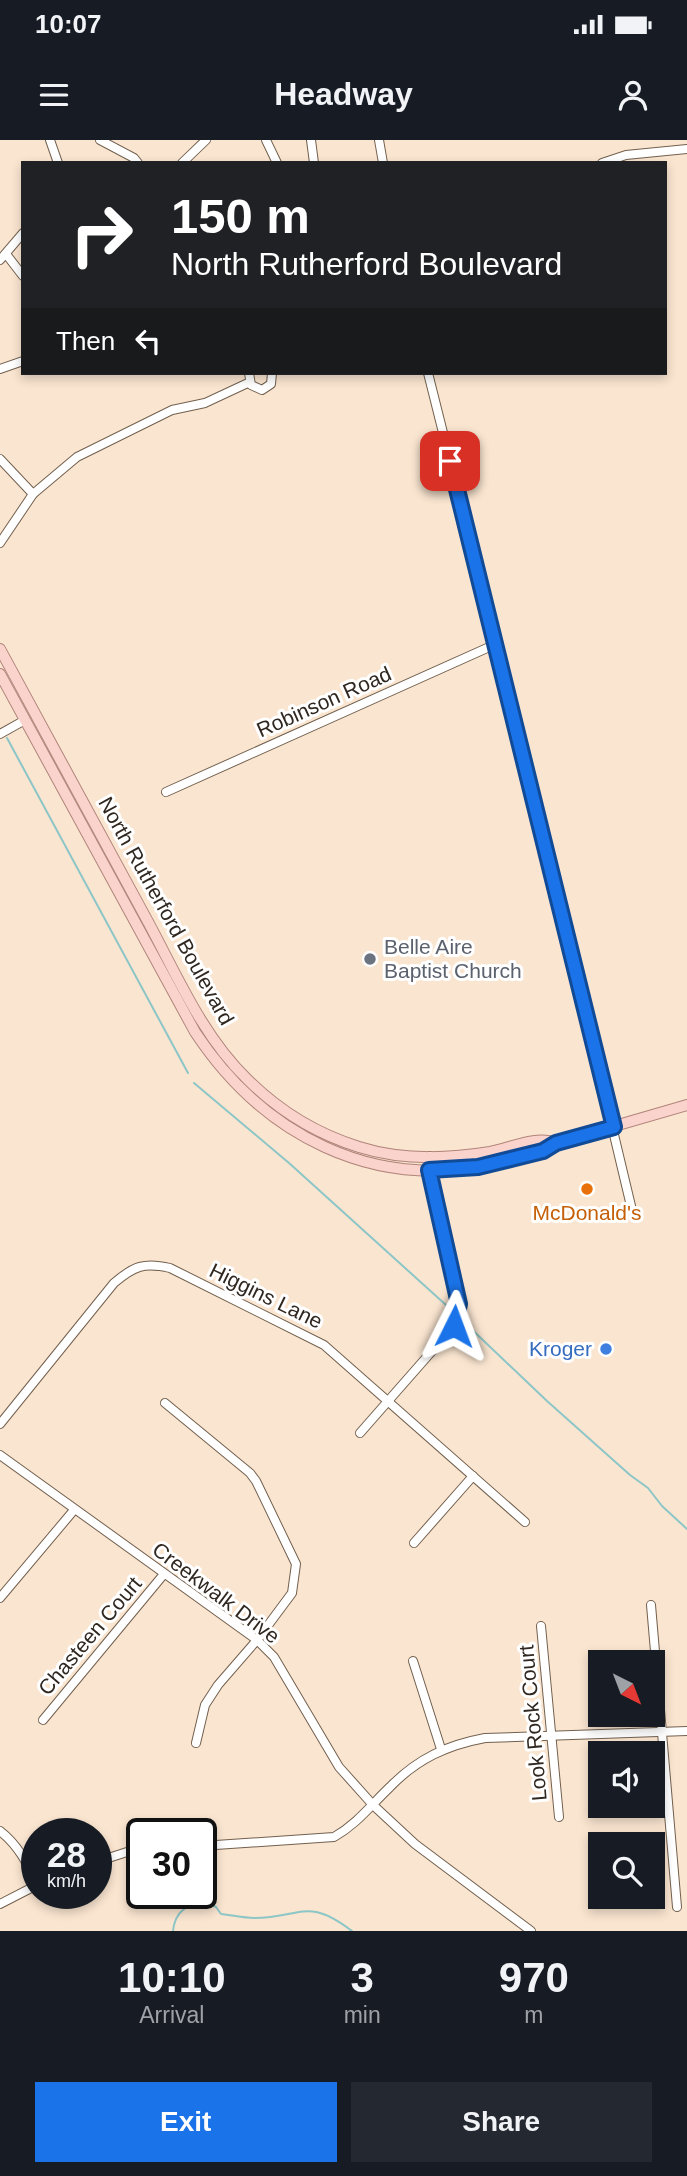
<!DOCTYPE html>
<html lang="en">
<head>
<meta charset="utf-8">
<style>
	body { margin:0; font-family:Helvetica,sans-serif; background:#242831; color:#f1f3f6; height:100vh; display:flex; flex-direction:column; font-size:26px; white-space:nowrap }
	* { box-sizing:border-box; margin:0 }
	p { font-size:23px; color:#9ea1a6 }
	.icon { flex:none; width:38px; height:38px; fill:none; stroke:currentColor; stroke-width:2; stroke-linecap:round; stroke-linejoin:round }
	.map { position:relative; height:1791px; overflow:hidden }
	.panel { display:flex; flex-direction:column; background:#171b24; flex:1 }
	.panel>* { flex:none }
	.hud { position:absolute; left:21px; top:21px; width:646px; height:214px; border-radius:0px; box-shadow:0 4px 10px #0003; background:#202124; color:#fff; overflow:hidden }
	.needle { width:46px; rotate:138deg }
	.controls { position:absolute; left:588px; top:1510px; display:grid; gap:14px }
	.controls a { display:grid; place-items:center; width:77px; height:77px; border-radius:0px; background:#171b24; box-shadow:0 4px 10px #0003; font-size:35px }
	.speed { position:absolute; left:21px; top:1678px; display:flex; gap:14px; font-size:35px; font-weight:700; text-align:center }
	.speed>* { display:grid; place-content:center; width:91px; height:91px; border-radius:50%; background:#171b24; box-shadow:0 4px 10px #0003; line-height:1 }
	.speed small { font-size:18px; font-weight:400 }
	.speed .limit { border:4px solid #111; border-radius:10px; background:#fff; color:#111 }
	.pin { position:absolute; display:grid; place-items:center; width:60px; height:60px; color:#fff; margin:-30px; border-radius:14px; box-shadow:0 4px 10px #0006 }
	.me { position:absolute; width:77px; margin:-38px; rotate:3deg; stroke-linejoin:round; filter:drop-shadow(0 0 5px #0008) }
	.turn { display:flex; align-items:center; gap:24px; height:147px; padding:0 35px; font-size:32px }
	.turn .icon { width:91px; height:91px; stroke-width:2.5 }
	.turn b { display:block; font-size:49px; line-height:60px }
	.then { display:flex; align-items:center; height:66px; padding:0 35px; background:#0003; gap:14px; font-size:26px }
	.eta { display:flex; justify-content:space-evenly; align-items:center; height:119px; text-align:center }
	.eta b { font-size:42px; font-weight:800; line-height:49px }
	.primary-button { display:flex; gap:14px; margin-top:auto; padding:14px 35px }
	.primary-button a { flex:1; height:80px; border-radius:0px; background:#1a73e8; color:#fff; font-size:28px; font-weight:800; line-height:80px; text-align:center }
	.primary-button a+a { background:#242831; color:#f1f3f6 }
	.status { display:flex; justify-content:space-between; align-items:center; height:49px; padding:0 35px; background:#171b24; direction:ltr }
	.status svg { height:19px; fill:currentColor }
	header { display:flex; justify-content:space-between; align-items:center; height:91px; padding:0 35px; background:#171b24; font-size:32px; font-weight:800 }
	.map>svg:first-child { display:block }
</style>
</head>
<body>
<div class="status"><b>10:07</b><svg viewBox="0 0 49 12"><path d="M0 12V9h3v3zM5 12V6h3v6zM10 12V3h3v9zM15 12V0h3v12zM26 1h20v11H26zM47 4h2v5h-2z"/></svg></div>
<header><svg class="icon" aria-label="menu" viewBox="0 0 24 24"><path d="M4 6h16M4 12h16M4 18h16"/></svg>Headway<svg class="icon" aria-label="person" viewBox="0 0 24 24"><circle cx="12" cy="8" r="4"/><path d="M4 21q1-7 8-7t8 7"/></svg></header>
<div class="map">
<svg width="687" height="1791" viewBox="0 0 687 1791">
	<rect width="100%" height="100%" fill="#fae5d0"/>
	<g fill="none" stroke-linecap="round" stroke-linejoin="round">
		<!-- stream -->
		<g stroke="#8dc6c7" stroke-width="2">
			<path d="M7 598 188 933"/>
			<path d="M194 943 289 1023 446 1165"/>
			<path d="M466 1184 547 1261 630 1335 648 1348 662 1366 687 1389"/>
			<path d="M173 1791C175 1771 187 1764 206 1762L216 1767 221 1774C232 1775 243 1778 254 1778 302 1778 306 1756 352 1791"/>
		</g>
		<defs>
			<g id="minor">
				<path d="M50 0 58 23"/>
				<path d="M100 0 134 18 138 23"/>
				<path d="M266 0 277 23"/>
				<path d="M311 0 314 23"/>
				<path d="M379 0 383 23"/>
				<path d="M182 23 206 0"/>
				<path d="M602 23 626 15 687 9"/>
				<path d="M6 114 23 136"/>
				<path d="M0 120 23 93"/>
				<path d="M0 229 23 221"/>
				<path d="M249 233 251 245 262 250 271 244 272 233"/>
				<path d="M428 233 510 559 631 1066"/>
				<path d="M0 319 33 354"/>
				<path d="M0 403 33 354 77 317 172 270 205 263 250 242"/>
				<path d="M0 594 25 580"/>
				<path d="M166 652 496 504"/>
				<path d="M165 1263 250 1333 256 1341 296 1424 292 1453 257 1500 218 1545 205 1565 196 1603"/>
				<path d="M0 1284 114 1143C134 1126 144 1122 170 1128L324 1205 525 1382"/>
				<path d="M360 1293 454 1186 459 1164 429 1030 430 1016"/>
				<path d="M0 1315 257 1500 274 1517 339 1627 373 1665 415 1704 531 1791"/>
				<path d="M414 1403 473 1336"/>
				<path d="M0 1458 74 1370"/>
				<path d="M651 1465 677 1767"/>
				<path d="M541 1486 559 1677"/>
				<path d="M413 1521 441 1609"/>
				<path d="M43 1580 164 1434"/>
				<path d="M0 1691C18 1705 27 1723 37 1743"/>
				<path d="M201 1706 334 1697C357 1684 371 1665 390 1647 417 1619 447 1605 485 1598L687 1591"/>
				<path d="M96 1722 127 1712 142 1711"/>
				<path d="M0 1764 37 1745"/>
			</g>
			<g id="major">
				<path d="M0 509C49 599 98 689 146 778 176 833 202 896 247 939 278 970 317 994 359 1007 400 1020 447 1019 490 1012 511 1008 536 995 556 1003"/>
				<path d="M0 534 195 892C263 995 373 1052 496 1023 517 1018 538 1015 556 1003L687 965"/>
			</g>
		</defs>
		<!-- minor casing -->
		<use href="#minor" stroke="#72604e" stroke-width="10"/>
		<!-- major casing -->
		<use href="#major" stroke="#b0847a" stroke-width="12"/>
		<!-- minor -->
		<use href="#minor" stroke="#fff" stroke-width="8"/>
		<!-- major -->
		<use href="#major" stroke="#fad3cc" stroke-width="10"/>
	</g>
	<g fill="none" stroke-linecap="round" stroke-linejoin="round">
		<defs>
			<path id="route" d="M450 321 614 987 556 1003 543 1011 478 1027 429 1030 459 1164 454 1186"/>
		</defs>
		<!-- route casing -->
		<use href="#route" stroke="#114b97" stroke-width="18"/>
		<!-- route -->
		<use href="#route" stroke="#1a73e8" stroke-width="12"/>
	</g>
	<!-- markers -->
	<circle fill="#6b7280" stroke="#fff" stroke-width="2.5" cx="370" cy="819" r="7"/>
	<circle fill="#e8710a" stroke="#fff" stroke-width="2.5" cx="587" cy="1049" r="7"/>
	<circle fill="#3f7fe0" stroke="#fff" stroke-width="2.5" cx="606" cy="1209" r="7"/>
	<g text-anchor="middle" stroke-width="6" stroke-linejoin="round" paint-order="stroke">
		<!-- street labels -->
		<g font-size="21" fill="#2f2720" stroke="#fff">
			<text transform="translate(324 562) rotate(-24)" y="7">Robinson Road</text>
			<text transform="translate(166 771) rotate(61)" y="7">North Rutherford Boulevard</text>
			<text transform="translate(266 1156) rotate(26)" y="7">Higgins Lane</text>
			<text transform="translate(216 1453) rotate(37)" y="7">Creekwalk Drive</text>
			<text transform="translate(90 1496) rotate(-50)" y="7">Chasteen Court</text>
			<text transform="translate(533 1583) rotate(-95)" y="7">Look Rock Court</text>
		</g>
		<!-- worship labels -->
		<g font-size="21" fill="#5b616d" stroke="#fff" text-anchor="start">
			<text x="384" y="814">Belle Aire<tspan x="384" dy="24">Baptist Church</tspan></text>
		</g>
		<!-- food labels -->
		<g font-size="21" fill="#c56008" stroke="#fff">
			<text x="587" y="1080">McDonald's</text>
		</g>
		<!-- shop labels -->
		<g font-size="21" fill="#366cbe" stroke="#fff" text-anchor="end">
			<text x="592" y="1216">Kroger</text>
		</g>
	</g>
</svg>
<div class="controls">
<a><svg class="needle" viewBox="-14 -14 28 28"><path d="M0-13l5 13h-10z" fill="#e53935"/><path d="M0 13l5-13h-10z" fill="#9ea1a6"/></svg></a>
<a><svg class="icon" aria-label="sound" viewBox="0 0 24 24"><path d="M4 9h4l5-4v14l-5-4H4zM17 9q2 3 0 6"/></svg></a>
<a><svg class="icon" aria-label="search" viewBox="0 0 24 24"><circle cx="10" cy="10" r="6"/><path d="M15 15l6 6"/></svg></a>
</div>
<div class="speed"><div>28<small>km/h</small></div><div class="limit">30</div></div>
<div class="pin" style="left:450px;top:321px;background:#d93025"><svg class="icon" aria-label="arrive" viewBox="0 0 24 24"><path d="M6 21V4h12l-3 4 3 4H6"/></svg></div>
<svg class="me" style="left:454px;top:1186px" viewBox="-20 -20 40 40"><path d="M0-17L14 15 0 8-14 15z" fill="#1a73e8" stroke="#fff" stroke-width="4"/></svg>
<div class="hud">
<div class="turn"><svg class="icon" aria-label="right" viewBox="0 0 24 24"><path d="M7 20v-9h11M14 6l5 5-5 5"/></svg><div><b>150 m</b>North Rutherford Boulevard</div></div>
<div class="then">Then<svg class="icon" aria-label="left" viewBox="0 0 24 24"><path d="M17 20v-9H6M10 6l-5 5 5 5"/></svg></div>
</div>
</div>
<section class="panel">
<div class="eta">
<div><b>10:10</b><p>Arrival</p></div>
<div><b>3</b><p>min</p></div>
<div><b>970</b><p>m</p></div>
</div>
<div class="primary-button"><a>Exit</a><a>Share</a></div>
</section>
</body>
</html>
